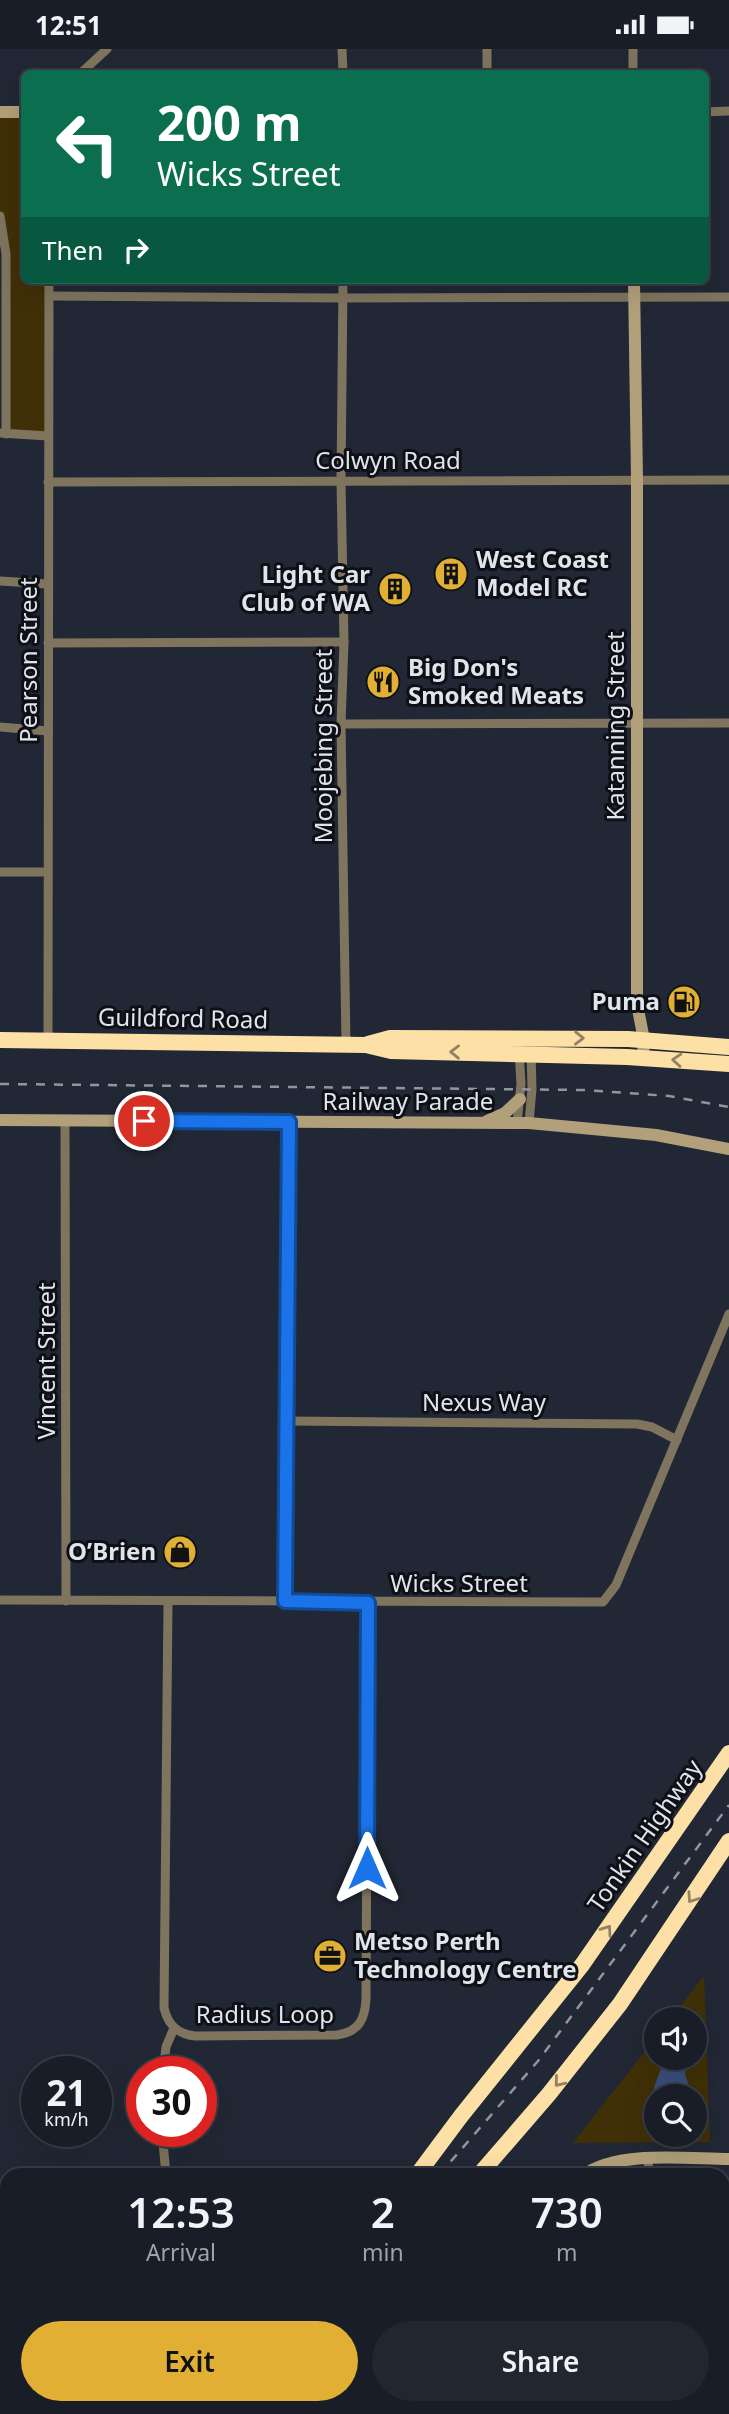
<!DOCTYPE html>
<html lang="en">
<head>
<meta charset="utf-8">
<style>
	body { margin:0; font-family:"Noto Sans",sans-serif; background:#22262f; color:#f1f3f6; height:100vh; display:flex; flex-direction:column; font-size:26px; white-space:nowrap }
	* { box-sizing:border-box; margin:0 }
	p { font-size:23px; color:#9fa2a7 }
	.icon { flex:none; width:38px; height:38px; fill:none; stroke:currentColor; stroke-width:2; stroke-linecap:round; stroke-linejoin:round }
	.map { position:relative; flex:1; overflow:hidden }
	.details { position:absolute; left:0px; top:2119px; width:730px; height:247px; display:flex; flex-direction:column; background:#191d27; border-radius:21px 21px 0 0; box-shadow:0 7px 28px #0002,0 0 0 2px #373b44 }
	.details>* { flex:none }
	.banner { position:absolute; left:21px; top:21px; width:688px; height:214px; border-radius:10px; box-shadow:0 7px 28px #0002,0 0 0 2px #373b44; background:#0b6e4f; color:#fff; overflow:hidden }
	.fabs { position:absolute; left:644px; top:1958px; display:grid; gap:14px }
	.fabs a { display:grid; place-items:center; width:63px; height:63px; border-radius:50%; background:#191d27; box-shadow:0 7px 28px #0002,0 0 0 2px #373b44; font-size:35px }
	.speed { position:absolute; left:21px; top:2007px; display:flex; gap:14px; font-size:35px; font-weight:700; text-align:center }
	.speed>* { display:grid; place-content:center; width:91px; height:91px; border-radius:50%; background:#191d27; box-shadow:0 7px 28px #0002,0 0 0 2px #373b44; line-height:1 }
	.speed small { font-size:18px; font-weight:400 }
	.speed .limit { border:10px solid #d22; background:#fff; color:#111 }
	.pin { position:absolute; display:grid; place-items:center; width:60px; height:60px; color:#fff; margin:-30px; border:4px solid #fff; border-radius:50%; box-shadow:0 2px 7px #0007 }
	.me { position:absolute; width:77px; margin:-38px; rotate:0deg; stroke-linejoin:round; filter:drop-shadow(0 0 5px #0008) }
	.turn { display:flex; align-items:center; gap:24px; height:147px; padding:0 21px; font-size:32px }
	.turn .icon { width:91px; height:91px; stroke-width:2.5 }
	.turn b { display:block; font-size:49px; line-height:60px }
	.then { display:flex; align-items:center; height:66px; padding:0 21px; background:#0003; gap:14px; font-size:26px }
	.eta { display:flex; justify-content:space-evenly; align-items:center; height:119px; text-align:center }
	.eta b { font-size:42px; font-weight:600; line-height:49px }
	.cta { display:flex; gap:14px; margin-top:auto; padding:14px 21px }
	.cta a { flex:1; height:80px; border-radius:42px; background:#e1af34; color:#111; font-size:28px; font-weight:600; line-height:80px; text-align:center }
	.cta a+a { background:#22262f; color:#f1f3f6 }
	.status { display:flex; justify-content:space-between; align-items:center; height:49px; padding:0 35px; background:#191d27; direction:ltr }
	.status svg { height:19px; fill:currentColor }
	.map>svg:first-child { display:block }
</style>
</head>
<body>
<div class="status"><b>12:51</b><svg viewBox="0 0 49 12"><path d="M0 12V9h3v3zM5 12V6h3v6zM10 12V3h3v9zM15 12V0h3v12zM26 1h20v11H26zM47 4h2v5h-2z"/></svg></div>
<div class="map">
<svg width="729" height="2365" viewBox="0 0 729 2365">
	<rect width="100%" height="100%" fill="#212734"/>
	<!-- green -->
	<g fill="#403008" fill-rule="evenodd">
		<path d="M0 63H24V231H49L48 387 6 385V205L0 167Z"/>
		<path d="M704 1927 710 2093 573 2094 656 1988V2009H695V1970H670ZM656 2048H695V2086H656Z"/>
	</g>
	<!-- water -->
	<path fill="#394e7d" d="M666 2009H688L685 2025 692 2047 656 2048 655 2075C647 2052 656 2030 666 2009Z"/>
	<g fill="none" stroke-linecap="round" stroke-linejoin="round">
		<!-- street -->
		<g stroke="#7f745d" stroke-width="9">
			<path d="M342 0 343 24"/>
			<path d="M487 0V24"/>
			<path d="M633 0V24"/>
			<path d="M81 24 107 0"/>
			<path d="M705 63 729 62"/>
			<path d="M0 167 6 205V385"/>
			<path d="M343 231 341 432 344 593 341 675 346 996"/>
			<path d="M49 247 343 249 729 248"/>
			<path d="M0 384 48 387"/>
			<path d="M48 433 729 431"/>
			<path d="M0 532 47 535"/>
			<path d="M48 594 344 593"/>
			<path d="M341 675 729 674"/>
			<path d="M0 678 48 682"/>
			<path d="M0 823H48"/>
			<path d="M48 992 49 231"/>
			<path d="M65 1072 66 1552"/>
			<path d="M517 1074 521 1035 519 1001"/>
			<path d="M529 1074 532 1040 531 1003"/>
			<path d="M287 1372 637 1375 652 1378 677 1391"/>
			<path d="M0 1551 603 1553 616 1536 729 1265"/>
			<path d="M168 1553 164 1959C168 1976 177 1985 195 1987L337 1986C359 1983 365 1970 366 1950L368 1554"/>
			<path d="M285 1553 289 1073"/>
			<path d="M163 2023 166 1998 174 1979"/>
			<path d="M162 2082 166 2126"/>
			<path d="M648 2110 649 2126"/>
			<path d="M650 2359V2365"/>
		</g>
		<!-- secondary -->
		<g stroke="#b2a07a" stroke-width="12">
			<path d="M0 63H24"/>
			<path d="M634 231 637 431V955L644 991 643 1009"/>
			<path d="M0 1071 529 1074 656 1086 729 1100"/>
			<path d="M487 1072 505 1064 520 1050"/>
			<path d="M584 2126C618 2101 688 2110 729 2110"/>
			<path d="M362 2365 367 2359"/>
		</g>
		<!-- highway -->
		<g stroke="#fde0a5" stroke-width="16">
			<path d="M0 991 366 996 391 1002 627 1008 729 1015"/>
			<path d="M368 995 390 989 628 990 729 998"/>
			<path d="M417 2126 461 2067 582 1916 729 1704"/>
			<path d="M479 2126 549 2045 620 1955 729 1792"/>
			<path d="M172 2365 178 2359"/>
			<path d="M198 2365 204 2359"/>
			<path d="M256 2365 262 2359"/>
			<path d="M276 2365 281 2359"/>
		</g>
		<!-- rail -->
		<g stroke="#90959f" stroke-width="2.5" stroke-dasharray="9 9" stroke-linecap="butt">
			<path d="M0 1035 585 1041 669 1047 729 1058"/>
			<path d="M439 2126 538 2012 729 1756"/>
			<path d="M220 2365 225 2359"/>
		</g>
	</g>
	<!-- one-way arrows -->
	<defs><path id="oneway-chevron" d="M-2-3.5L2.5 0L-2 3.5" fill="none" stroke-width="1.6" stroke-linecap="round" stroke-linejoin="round" transform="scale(1.75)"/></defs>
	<g stroke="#918265">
		<use href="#oneway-chevron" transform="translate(579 989) rotate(1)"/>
		<use href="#oneway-chevron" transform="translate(455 1003) rotate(-179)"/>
		<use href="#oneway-chevron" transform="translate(677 1011) rotate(-176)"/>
		<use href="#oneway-chevron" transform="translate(692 1849) rotate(124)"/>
		<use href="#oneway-chevron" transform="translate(607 1881) rotate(-55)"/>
		<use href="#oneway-chevron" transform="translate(559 2033) rotate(129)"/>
	</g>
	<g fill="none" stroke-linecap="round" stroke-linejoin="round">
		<defs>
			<path id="route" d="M144 1072 289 1073 285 1552 368 1554 367 1819"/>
		</defs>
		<!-- route casing -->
		<use href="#route" stroke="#114b97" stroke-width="18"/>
		<!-- route -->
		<use href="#route" stroke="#1a73e8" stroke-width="12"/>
	</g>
	<!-- icons -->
	<defs>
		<symbol id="building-disc" viewBox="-11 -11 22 22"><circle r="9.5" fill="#e1af34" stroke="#0e1016"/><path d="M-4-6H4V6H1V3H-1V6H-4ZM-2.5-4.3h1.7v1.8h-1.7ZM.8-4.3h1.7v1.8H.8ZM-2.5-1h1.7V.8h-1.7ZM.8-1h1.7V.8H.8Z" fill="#111"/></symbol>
		<symbol id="restaurant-disc" viewBox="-11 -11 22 22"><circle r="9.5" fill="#e1af34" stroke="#0e1016"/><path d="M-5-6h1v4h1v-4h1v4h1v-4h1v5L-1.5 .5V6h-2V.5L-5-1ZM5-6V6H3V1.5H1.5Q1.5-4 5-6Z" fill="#111"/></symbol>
		<symbol id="fuel-disc" viewBox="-11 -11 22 22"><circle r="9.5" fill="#e1af34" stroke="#0e1016"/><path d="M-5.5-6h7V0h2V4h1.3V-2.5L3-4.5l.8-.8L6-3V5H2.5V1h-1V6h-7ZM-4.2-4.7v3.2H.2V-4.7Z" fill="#111"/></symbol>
		<symbol id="shop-disc" viewBox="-11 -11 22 22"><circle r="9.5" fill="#e1af34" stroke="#0e1016"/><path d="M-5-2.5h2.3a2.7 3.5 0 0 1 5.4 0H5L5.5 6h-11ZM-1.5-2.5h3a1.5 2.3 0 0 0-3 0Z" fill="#111"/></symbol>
		<symbol id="office-disc" viewBox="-11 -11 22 22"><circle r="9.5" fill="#e1af34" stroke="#0e1016"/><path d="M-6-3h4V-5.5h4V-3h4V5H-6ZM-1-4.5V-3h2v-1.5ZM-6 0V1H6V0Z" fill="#111"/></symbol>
	</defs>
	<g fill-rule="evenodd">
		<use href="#building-disc" x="432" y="506" width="38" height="38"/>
		<use href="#building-disc" x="376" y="521" width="38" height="38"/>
		<use href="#restaurant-disc" x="364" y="614" width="38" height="38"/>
		<use href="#fuel-disc" x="665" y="934" width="38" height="38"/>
		<use href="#shop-disc" x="161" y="1484" width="38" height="38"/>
		<use href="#office-disc" x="311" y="1888" width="38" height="38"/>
	</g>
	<g text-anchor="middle" stroke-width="6" stroke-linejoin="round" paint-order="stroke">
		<!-- street labels -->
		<g font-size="24" fill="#e0e4ec" stroke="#0e1016">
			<text x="388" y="420">Colwyn Road</text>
			<text transform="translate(29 611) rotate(-90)" y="8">Pearson Street</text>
			<text transform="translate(616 677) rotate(-90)" y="8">Katanning Street</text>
			<text transform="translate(324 697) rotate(-90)" y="8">Moojebing Street</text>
			<text transform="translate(183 970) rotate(1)" y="8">Guildford Road</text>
			<text x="408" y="1061">Railway Parade</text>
			<text transform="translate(47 1312) rotate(-90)" y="8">Vincent Street</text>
			<text x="484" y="1362">Nexus Way</text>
			<text x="459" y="1543">Wicks Street</text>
			<text transform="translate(645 1787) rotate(-55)" y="8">Tonkin Highway</text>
			<text x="265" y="1974">Radius Loop</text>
		</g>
		<!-- poi labels -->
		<g font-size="24" font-weight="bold" fill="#e0e4ec" stroke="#0e1016" text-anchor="start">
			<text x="476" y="519">West Coast<tspan x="476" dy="28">Model RC</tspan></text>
			<text x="370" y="534" text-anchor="end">Light Car<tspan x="370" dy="28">Club of WA</tspan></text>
			<text x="408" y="627">Big Don's<tspan x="408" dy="28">Smoked Meats</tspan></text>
			<text x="660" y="961" text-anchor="end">Puma</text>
			<text x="156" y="1511" text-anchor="end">O’Brien</text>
			<text x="354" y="1901">Metso Perth<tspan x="354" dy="28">Technology Centre</tspan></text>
		</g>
	</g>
</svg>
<div class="fabs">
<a><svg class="icon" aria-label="sound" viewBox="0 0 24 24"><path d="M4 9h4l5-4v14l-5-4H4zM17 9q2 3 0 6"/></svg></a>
<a><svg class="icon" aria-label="search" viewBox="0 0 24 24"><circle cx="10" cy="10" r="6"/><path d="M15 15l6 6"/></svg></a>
</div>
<div class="speed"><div>21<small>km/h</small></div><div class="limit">30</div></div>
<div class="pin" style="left:144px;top:1072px;background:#d93025"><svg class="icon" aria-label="arrive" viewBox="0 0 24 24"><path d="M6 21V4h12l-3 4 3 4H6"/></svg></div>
<svg class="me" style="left:367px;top:1819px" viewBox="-20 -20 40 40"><path d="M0-17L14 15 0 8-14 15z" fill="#1a73e8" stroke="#fff" stroke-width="4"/></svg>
<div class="banner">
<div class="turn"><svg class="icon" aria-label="left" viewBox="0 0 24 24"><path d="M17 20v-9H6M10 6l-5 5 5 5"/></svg><div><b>200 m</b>Wicks Street</div></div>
<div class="then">Then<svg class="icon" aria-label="right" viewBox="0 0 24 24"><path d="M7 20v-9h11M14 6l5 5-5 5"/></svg></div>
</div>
<section class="details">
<div class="eta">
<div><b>12:53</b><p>Arrival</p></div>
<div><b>2</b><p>min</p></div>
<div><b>730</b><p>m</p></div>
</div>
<div class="cta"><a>Exit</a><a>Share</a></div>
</section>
</div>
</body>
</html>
